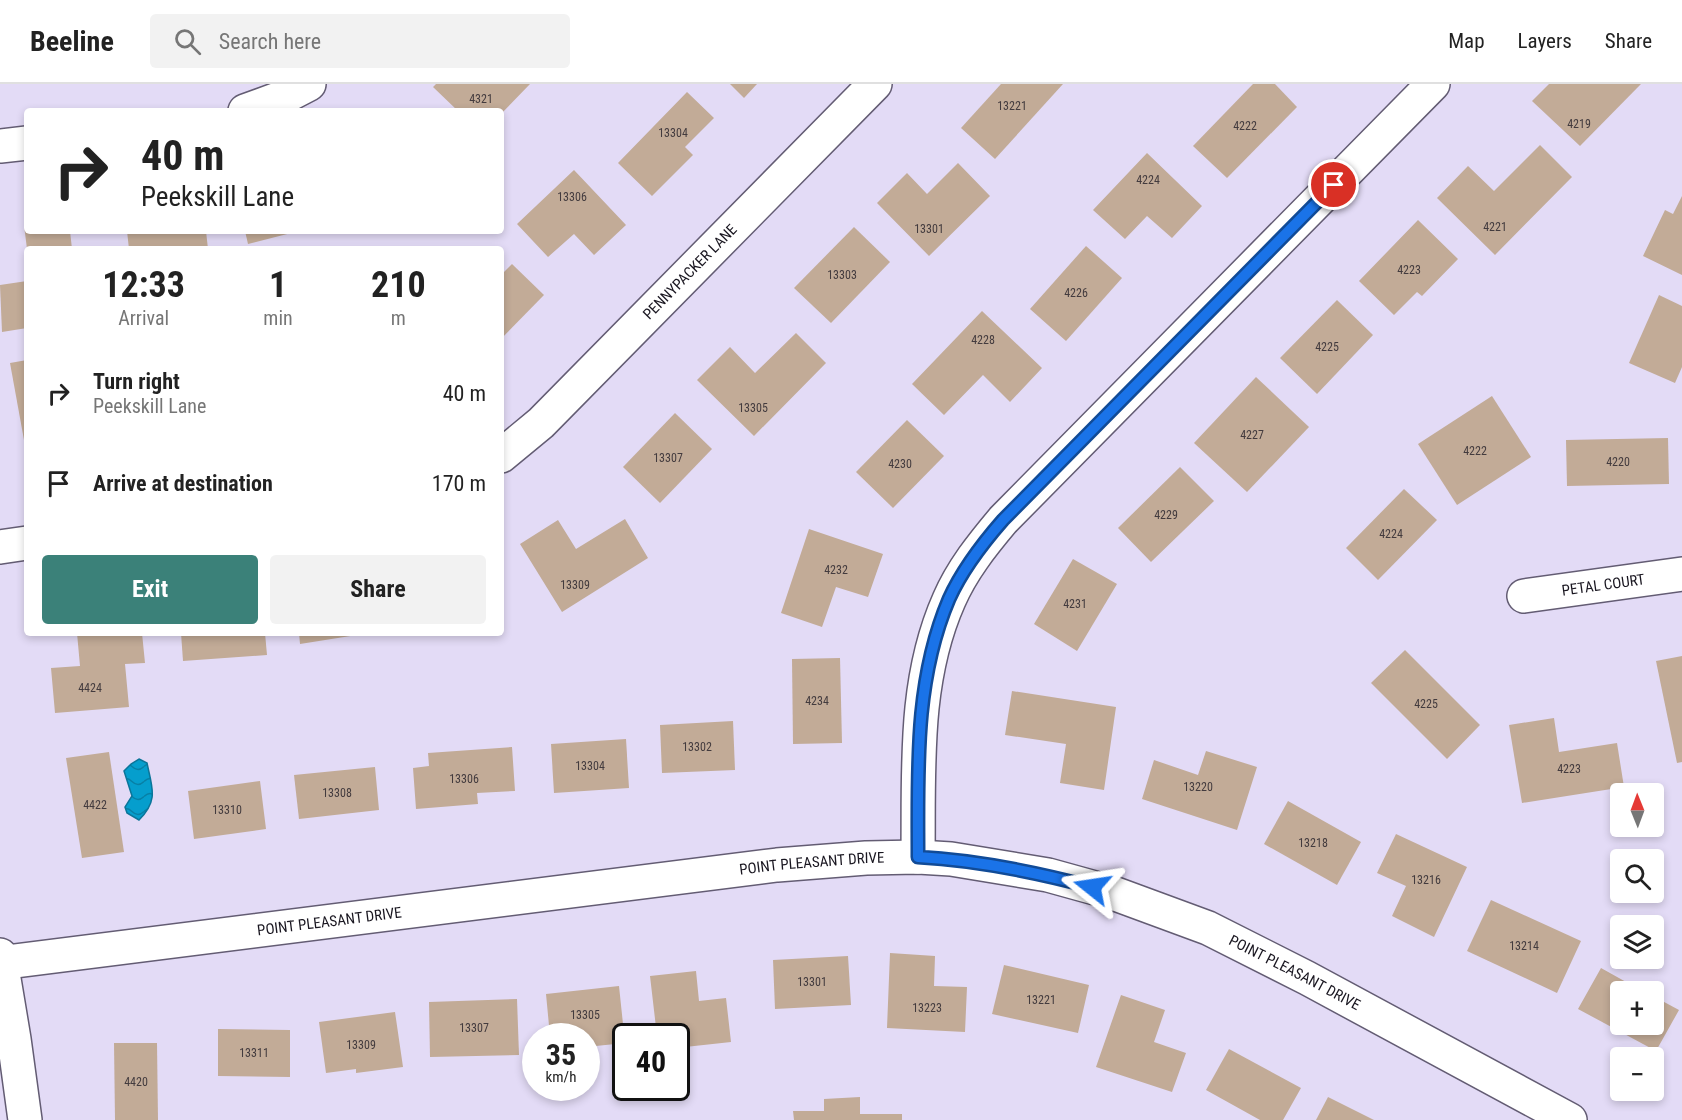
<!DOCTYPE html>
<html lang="en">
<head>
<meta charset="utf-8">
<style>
	body { margin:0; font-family:"Roboto Condensed",sans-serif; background:#f2f2f2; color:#222; height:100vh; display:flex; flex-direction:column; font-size:22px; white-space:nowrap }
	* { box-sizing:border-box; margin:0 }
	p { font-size:20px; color:#767676 }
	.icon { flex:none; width:33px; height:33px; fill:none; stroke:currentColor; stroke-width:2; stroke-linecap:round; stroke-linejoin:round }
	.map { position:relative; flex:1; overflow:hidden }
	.details { position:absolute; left:24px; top:162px; width:480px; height:390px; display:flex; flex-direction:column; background:#fff; border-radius:6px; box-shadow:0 3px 9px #0003 }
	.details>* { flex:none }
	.guide { position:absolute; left:24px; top:24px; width:480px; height:126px; border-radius:6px; box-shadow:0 3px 9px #0003; background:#fff; color:#222; overflow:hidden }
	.needle { width:39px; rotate:359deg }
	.fabs { position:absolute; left:1610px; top:699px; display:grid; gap:12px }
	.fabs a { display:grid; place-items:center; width:54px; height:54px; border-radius:6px; background:#fff; box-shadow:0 3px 9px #0003; font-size:30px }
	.speed { position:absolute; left:522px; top:939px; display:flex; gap:12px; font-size:30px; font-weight:700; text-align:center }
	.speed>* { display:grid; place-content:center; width:78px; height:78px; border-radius:50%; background:#fff; box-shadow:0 3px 9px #0003; line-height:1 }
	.speed small { font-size:15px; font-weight:400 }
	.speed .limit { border:3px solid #111; border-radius:9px; background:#fff; color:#111 }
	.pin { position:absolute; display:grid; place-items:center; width:51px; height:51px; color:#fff; margin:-26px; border:3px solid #fff; border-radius:50%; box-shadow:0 2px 6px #0007 }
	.me { position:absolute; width:66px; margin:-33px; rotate:285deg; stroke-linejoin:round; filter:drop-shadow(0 0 4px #0008) }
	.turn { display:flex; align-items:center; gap:21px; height:126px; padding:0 18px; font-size:27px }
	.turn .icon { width:78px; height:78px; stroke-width:2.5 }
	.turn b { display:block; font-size:42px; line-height:51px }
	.eta { display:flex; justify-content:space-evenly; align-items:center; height:102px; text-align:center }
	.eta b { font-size:36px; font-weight:700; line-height:42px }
	.cta { display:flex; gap:12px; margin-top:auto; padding:12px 18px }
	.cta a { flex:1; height:69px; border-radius:6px; background:#3b8179; color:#fff; font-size:24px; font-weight:700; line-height:69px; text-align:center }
	.cta a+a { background:#f2f2f2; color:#222 }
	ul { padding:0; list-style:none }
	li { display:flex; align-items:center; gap:18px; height:90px; padding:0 18px }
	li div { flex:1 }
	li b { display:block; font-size:22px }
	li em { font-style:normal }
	header { display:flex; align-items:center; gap:36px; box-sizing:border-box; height:84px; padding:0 30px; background:#fff; border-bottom:2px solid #e0e0e0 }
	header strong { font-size:28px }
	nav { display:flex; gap:33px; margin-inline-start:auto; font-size:21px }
	.search { width:420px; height:54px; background:#f2f2f2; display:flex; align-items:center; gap:15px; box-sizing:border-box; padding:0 21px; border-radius:6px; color:#767676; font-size:22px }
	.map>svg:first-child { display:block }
</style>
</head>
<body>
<header>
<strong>Beeline</strong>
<div class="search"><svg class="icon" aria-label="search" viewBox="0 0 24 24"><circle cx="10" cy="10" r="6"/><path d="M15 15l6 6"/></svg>Search here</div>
<nav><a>Map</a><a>Layers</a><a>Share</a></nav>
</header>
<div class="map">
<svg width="1682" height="1036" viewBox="0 0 1682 1036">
	<defs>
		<pattern id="water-waves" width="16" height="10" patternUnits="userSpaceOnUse" patternTransform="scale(1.5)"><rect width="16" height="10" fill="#059ecd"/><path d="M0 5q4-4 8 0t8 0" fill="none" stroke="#0680a6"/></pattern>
	</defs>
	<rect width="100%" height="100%" fill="#e3dbf6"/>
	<!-- water -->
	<path fill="url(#water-waves)" stroke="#0b7599" stroke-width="1.5" d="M139 675 147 679C152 704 159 716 139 736L127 729 125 723 132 712 124 687 131 680Z"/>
	<!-- building -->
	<g fill="#c2ab97">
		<path d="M436 0H530L501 30V27H458L433 3Z"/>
		<path d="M730 0H757L744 14Z"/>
		<path d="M1001 0H1063L995 75 961 44Z"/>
		<path d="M1253 0H1275L1297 23 1227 94 1193 62Z"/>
		<path d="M1549 0H1641L1580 62 1532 17Z"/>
		<path d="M687 8 714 34 685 63 693 71 652 112 618 79Z"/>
		<path d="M1540 61 1572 93 1495 171 1437 114 1468 82 1494 107Z"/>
		<path d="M1147 69 1202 122 1172 154 1147 132 1125 155 1093 126Z"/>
		<path d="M958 79 990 112 929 172 877 119 907 89 927 110Z"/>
		<path d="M574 86 626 141 594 171 574 150 548 173 517 140Z"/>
		<path d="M1682 112V191L1643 172 1665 126 1673 130Z"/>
		<path d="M1418 136 1458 175 1422 212 1417 208 1394 231 1359 197Z"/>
		<path d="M24 141H27V147H70L72 165H27Z"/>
		<path d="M854 143 890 178 831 239 794 204Z"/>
		<path d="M127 147H172V150L206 147 208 165H129Z"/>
		<path d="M245 147H295V148L248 160Z"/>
		<path d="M1086 162 1122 194 1066 257 1030 225Z"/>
		<path d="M512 180 544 211 501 255V191Z"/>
		<path d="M27 197V244L2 248 0 201Z"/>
		<path d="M1659 211 1682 222V283L1675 299 1629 279Z"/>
		<path d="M1337 216 1373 251 1317 310 1280 274Z"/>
		<path d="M982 227 1042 284 1010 318 983 291 944 331 912 300Z"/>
		<path d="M796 249 826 279 754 352 697 296 730 263 755 289Z"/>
		<path d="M27 276V367H26L10 279Z"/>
		<path d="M1256 293 1309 343 1247 408 1194 359Z"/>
		<path d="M1492 312 1531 373 1457 421 1418 360Z"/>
		<path d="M675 329 712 365 660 419 623 383Z"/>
		<path d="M907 336 944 372 893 424 856 388Z"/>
		<path d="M1668 354 1669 400 1567 402 1566 356Z"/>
		<path d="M1180 383 1214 417 1151 478 1118 444Z"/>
		<path d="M1404 405 1437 436 1378 496 1346 464Z"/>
		<path d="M625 435 648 474 562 528 520 460 558 436 576 465Z"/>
		<path d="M809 445 883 470 868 513 836 503 822 543 781 529Z"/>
		<path d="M1073 475 1117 500 1077 567 1034 540Z"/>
		<path d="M77 549H142L145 579 125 580 129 623 55 629 51 584 80 582Z"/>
		<path d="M181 549H265L267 571 183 577Z"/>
		<path d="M299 549H363V550L300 560Z"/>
		<path d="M1405 566 1480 641 1447 675 1371 599Z"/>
		<path d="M1682 572V678L1677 679 1656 577Z"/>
		<path d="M840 574 842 659 793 660 792 575Z"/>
		<path d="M1012 607 1116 623 1104 706 1060 699 1066 660 1005 651Z"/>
		<path d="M1554 634 1559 668 1617 659 1624 703 1522 719 1509 641Z"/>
		<path d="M733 637 735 686 662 689 660 641Z"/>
		<path d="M626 655 629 704 554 709 551 660Z"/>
		<path d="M512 663 515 707 477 709 478 720 416 725 413 684 429 682 428 669Z"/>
		<path d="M1206 667 1257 683 1237 746 1142 715 1154 676 1198 691Z"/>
		<path d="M109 668 124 768 82 774 66 674Z"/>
		<path d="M375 683 379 726 299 735 294 691Z"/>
		<path d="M260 697 266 745 194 755 188 707Z"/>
		<path d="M1288 717 1361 758 1337 801 1264 760Z"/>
		<path d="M1396 750 1467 783 1434 853 1392 832 1406 802 1377 789Z"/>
		<path d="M1491 816 1581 857 1557 909 1467 867Z"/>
		<path d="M890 869 935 872 934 902 967 903 965 948 887 944Z"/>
		<path d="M848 872 851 921 775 925 773 876Z"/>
		<path d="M1004 881 1089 901 1078 949 992 930Z"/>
		<path d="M1601 884 1644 908H1620V940H1653V912L1679 926 1656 967 1578 925Z"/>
		<path d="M696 887 699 917 726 914 731 958 676 964V952H657L650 892Z"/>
		<path d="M619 902 625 959 586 963V952H550L546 910Z"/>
		<path d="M1121 911 1165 926 1154 958 1186 969 1172 1008 1096 983Z"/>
		<path d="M517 915 519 971 430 973 429 918Z"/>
		<path d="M395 928 403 983 356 989V985L326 989 319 938Z"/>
		<path d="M218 945 290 946V993L218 992Z"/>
		<path d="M114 959H157L158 1036H115Z"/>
		<path d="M1229 965 1301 1004 1283 1036H1260L1206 1006Z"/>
		<path d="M860 1013V1030H902V1036H794L793 1027H824V1015Z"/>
		<path d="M1328 1013 1374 1036H1316Z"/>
	</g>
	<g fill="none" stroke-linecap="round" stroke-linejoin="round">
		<defs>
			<g id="minor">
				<path d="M245 27 286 12 309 0"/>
				<path d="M0 62 27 59"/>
				<path id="s1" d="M501 372 541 339 875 0"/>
				<path d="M0 463 27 459"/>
				<path id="s2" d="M1524 512 1682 490"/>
				<path d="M918 773C919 686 913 597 949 516 962 486 982 461 1003 436L1433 0"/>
				<path d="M0 871 14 955 25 1036"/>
			</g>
			<g id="tertiary">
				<path id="s3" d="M0 879 777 781 866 774 918 773 951 775 1048 791 1113 809 1208 844 1307 894 1570 1036"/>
			</g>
		</defs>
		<!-- minor casing -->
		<use href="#minor" stroke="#635c73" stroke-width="36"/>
		<!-- tertiary casing -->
		<use href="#tertiary" stroke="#635c73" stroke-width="36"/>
		<!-- minor -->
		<use href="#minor" stroke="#fff" stroke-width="33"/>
		<!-- tertiary -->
		<use href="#tertiary" stroke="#fff" stroke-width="33"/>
	</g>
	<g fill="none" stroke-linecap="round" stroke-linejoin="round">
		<defs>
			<path id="route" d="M1092 803C1035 788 977 776 918 773 918 686 914 597 949 515 962 486 982 460 1003 436L1334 101"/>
		</defs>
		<!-- route casing -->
		<use href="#route" stroke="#114b97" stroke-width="15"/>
		<!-- route -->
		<use href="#route" stroke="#1a73e8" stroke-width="10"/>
	</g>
	<g text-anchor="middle" stroke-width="6" stroke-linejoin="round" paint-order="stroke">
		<!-- number labels -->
		<g font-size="12" fill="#433b3e">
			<text x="481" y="19">4321</text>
			<text x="1012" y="26">13221</text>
			<text x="1579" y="44">4219</text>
			<text x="1245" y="46">4222</text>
			<text x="673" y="53">13304</text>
			<text x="1148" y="100">4224</text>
			<text x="572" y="117">13306</text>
			<text x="1495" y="147">4221</text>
			<text x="929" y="149">13301</text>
			<text x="1409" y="190">4223</text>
			<text x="842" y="195">13303</text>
			<text x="1076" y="213">4226</text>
			<text x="983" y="260">4228</text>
			<text x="1327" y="267">4225</text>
			<text x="753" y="328">13305</text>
			<text x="1252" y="355">4227</text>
			<text x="1475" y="371">4222</text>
			<text x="668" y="378">13307</text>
			<text x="1618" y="382">4220</text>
			<text x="900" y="384">4230</text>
			<text x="1166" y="435">4229</text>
			<text x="1391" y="454">4224</text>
			<text x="836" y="490">4232</text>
			<text x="575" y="505">13309</text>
			<text x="1075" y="524">4231</text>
			<text x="90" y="608">4424</text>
			<text x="817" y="621">4234</text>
			<text x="1426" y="624">4225</text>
			<text x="697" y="667">13302</text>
			<text x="590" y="686">13304</text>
			<text x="1569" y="689">4223</text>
			<text x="464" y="699">13306</text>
			<text x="1198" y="707">13220</text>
			<text x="337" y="713">13308</text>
			<text x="95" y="725">4422</text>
			<text x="227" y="730">13310</text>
			<text x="1313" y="763">13218</text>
			<text x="1426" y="800">13216</text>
			<text x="1524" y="866">13214</text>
			<text x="812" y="902">13301</text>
			<text x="1041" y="920">13221</text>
			<text x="927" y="928">13223</text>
			<text x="585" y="935">13305</text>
			<text x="474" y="948">13307</text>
			<text x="361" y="965">13309</text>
			<text x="254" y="973">13311</text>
			<text x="136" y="1002">4420</text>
		</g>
		<!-- street labels -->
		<g font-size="15" fill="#191620" stroke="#e3dbf6">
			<text dy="5" stroke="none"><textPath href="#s1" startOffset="264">PENNYPACKER LANE</textPath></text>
			<text dy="5" stroke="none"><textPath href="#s2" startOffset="80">PETAL COURT</textPath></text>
			<text dy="5" stroke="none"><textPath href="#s3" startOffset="818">POINT PLEASANT DRIVE</textPath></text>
			<text dy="5" stroke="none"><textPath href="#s3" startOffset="332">POINT PLEASANT DRIVE</textPath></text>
			<text dy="5" stroke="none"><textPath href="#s3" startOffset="1322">POINT PLEASANT DRIVE</textPath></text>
		</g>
	</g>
</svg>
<div class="fabs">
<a><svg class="needle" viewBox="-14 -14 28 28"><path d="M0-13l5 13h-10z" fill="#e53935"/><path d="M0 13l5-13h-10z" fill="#767676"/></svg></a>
<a><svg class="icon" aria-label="search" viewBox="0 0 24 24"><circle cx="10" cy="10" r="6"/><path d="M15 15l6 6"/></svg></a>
<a><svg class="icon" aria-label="layers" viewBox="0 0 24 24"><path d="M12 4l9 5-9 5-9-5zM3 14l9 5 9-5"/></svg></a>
<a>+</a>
<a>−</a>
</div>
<div class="speed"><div>35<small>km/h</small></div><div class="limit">40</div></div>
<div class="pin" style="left:1334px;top:101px;background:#d93025"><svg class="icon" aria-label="arrive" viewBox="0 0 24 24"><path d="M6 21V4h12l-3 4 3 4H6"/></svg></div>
<svg class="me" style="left:1092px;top:803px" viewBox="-20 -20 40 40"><path d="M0-17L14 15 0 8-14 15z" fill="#1a73e8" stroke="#fff" stroke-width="4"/></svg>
<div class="guide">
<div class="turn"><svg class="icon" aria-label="right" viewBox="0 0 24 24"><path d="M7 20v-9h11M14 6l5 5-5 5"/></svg><div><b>40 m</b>Peekskill Lane</div></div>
</div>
<section class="details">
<div class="eta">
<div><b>12:33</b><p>Arrival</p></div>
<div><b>1</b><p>min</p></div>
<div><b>210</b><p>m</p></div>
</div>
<ul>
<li><svg class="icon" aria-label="right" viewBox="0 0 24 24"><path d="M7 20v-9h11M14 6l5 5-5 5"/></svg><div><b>Turn right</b><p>Peekskill Lane</p></div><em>40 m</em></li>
<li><svg class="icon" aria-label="arrive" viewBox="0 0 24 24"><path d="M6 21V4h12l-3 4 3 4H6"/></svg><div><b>Arrive at destination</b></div><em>170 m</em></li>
</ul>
<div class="cta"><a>Exit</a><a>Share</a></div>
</section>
</div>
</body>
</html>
